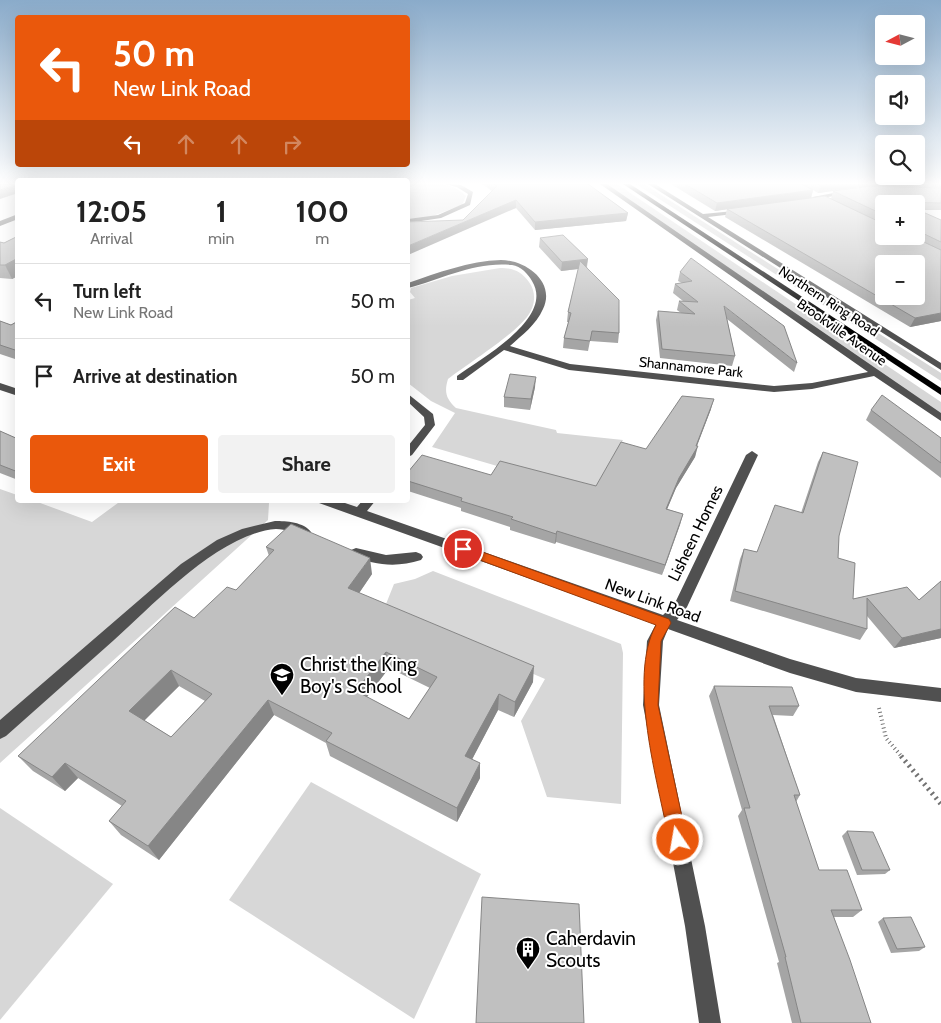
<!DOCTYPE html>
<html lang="en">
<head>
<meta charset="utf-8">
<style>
	body { margin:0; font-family:Cabin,sans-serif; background:#f2f2f2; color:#222; height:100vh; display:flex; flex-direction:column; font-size:19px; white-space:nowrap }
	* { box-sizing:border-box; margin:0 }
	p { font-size:16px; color:#767676 }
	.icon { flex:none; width:28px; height:28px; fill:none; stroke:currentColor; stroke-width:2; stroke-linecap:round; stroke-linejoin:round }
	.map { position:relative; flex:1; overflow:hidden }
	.sheet { position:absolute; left:15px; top:178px; width:395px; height:325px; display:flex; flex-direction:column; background:#fff; border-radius:5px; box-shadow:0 5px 20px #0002 }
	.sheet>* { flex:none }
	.guide { position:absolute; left:15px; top:15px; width:395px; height:152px; border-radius:5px; box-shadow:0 5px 20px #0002; background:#ea580c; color:#fff; overflow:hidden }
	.needle { width:32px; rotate:263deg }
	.fabs { position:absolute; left:875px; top:15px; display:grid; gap:10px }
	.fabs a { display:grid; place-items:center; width:50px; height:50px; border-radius:5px; background:#fff; box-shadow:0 5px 20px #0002; font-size:25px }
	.pin { position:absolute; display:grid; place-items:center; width:42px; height:42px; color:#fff; margin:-21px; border:2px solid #fff; border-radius:50%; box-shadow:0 1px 5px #0007 }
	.me { position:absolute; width:55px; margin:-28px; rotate:348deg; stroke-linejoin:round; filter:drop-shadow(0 0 4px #0008) }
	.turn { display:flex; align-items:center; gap:18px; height:105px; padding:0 15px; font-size:22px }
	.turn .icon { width:65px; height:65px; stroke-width:2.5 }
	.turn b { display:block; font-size:35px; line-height:42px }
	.lanes { display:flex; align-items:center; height:48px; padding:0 15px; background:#0003; justify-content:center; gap:25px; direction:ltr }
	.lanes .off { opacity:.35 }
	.eta { display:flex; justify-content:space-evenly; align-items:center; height:85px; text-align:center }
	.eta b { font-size:30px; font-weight:700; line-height:35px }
	.button { display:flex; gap:10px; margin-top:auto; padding:10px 15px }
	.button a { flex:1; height:58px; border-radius:5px; background:#ea580c; color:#fff; font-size:20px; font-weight:700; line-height:58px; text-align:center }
	.button a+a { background:#f2f2f2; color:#222 }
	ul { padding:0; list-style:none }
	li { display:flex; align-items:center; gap:15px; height:75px; padding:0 15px; border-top:1px solid #e0e0e0 }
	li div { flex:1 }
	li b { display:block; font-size:19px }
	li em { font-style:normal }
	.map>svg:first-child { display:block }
</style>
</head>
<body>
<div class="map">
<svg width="941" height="1023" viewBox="0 0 941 1023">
	<rect width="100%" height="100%" fill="#fff"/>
	<!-- green -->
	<g fill="#d7d7d7">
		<path d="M408 184C429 184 449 180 466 196L462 205 430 217 408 219Z"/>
		<path d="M607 184H617L941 402V416L770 299Z"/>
		<path d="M636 184H644L941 373V381Z"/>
		<path d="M500 268C513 268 521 271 529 282 537 293 535 307 527 317 512 336 469 363 448 379 444 392 446 399 456 408L556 430 557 433 623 440 593 494 432 447 455 413 431 401 408 383V300L415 298 410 292 411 288 452 276Z"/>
		<path d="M0 489 17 495 18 500H32L92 522 122 500H261L269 503 268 520 0 763Z"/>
		<path d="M433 571 621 644 623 653 621 804 547 797 521 721 545 679 384 609 394 584 415 579Z"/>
		<path d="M311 782 481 874 414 1019 229 900Z"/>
		<path d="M0 808 113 884 0 1020Z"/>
	</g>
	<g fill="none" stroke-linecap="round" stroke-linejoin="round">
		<!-- path-far1 -->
		<path stroke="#727272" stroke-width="4" stroke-dasharray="1 3" stroke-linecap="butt" d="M879 708 886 738 902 757"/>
		<!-- path -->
		<path stroke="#727272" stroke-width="5" stroke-dasharray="2 4" stroke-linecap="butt" d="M901 756 941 804"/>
		<!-- minor -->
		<g fill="#505050" fill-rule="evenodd">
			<path d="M445 184 461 185 473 192 470 205 441 218 408 223V219L438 215 465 203 468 194 457 187Z"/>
			<path d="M600 184H607L941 413V421L874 376 812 389 774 392 569 370 504 350 463 380H457V376C482 358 555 318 532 281 528 274 521 266 512 265 476 261 442 279 408 288V283C437 273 469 261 501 260 526 260 556 282 543 309 536 325 522 335 510 346L570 364 774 386 812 383 868 372Z"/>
			<path d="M648 184H655L703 214 744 210V212L742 213 708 217 941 363V370Z"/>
			<path d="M849 190 851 193 816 199 813 197Z"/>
			<path d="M18 214V219L0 226V221Z"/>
			<path d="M0 383 18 389V396L0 390Z"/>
			<path d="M408 394 433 414 435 425 412 455 408 457V446L425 425 424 417 408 402Z"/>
			<path d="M752 451 758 455 687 607 677 620 790 659 856 678 941 688V702L856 692 790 673 668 629 663 641 659 705 705 926 721 1023H699L685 926 643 705 647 641 656 624 319 503 317 500H336L357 507 363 500H376L367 511 663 615 675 603 746 455Z"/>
			<path d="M275 521C286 521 304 522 311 532L305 537C295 534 286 529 276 529 220 533 154 604 114 640 78 672 42 704 6 736L0 739V720L181 564 217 540 242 529Z"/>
			<path d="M356 548 386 555 416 552 421 554 423 557 421 560C396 568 375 565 351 556L349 553 351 550Z"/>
		</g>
		<!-- major -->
		<path fill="#000" fill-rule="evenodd" d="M623 184H630L941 388V395Z"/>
	</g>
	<!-- wall -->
	<g fill="#a5a5a5" fill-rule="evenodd">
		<path d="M482 184H588L628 213 626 221 535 230 516 208 463 220 492 191Z"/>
		<path d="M671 184H941V188L869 186 818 193 813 190 811 198 831 199 833 191 941 188V210H918L941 220V321L910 327 725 217 727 209 715 211ZM884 204H916V236H884Z"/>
		<path d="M18 236V276L12 279 0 278V242L4 243Z"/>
		<path d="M540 238 588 259 587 267 619 333 618 343 590 341 588 351 563 348 564 338 569 322H567L568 312 578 269 561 271 539 247Z"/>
		<path d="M680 272 797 363 794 372 727 319 735 356 732 366 660 358 656 320 658 311 681 313 677 310 679 301H683L673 293 675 284 682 283 678 281Z"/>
		<path d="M0 321 11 325 18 321V360L0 354Z"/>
		<path d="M535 387 530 410 504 407V397Z"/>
		<path d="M711 409 697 446 695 457 676 488 667 509 683 514 662 575 556 542 555 544 510 530V527L461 511V508L408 491V472L491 475 596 486 646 449Z"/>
		<path d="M871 410 941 438V478L866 420Z"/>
		<path d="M0 431 18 439V480L0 473Z"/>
		<path d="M823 452 839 536 838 558 853 599 907 587 919 600 941 581V638L894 648 867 616V629L860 640 730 601 740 559 744 549 757 552 801 513 818 462Z"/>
		<path d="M266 547 372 574 359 593 533 682 514 717 498 710 472 759 480 778 457 822 330 756 326 743 274 715 159 860 121 835 109 821 122 806 78 778 65 791 33 771 18 756 194 618 236 590 269 556ZM389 668 430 688 409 719 367 697ZM179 686 205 701 171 737 144 720Z"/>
		<path d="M714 686 799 706 793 716 773 715 800 795 796 802 819 870 862 910 853 917H834L871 1023H792L777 963 779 962 738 816 742 810 709 696Z"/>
		<path d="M847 831 890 870 885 874 857 875 842 836Z"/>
		<path d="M883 918 925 947 919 951 891 953 878 922Z"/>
	</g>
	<!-- shaded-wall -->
	<g fill="#868686">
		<path d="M18 184V193L0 199V190Z"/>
		<path d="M831 184H870L869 186 818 193 821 186Z"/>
		<path d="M813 190 811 198 715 211 717 203Z"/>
		<path d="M516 200V208L408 255V246Z"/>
		<path d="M628 213 626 221 535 230V222Z"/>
		<path d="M18 258V276L12 279 5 265Z"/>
		<path d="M588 259 586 268 561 271 562 262Z"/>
		<path d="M941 313V321L910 327 915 318Z"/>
		<path d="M536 377 535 387 530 410 531 399Z"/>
		<path d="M714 399 711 409 694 453 698 446 695 457 676 488 663 519 666 509 679 478 696 446Z"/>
		<path d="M683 514 680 525 662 575 665 565Z"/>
		<path d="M557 531 556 542 555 544 556 534Z"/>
		<path d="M370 558 372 574 351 605 348 588Z"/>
		<path d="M941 629V638L894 648 902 638Z"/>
		<path d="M386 652 389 668 359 707 356 691Z"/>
		<path d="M534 666 533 682 514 717 515 702Z"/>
		<path d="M171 670 179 686 139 726 129 711Z"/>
		<path d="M499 694 498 710 466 771 465 756Z"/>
		<path d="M268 700 274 715 159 860 148 846Z"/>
		<path d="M65 763 78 778 65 791 52 777Z"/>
		<path d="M480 763V778L457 822V808Z"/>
	</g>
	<!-- building -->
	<g fill="#c0c0c0" stroke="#868686" fill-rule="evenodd">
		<path d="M0 184H18L0 190Z"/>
		<path d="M494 184H588L628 213 535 222 516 200 408 246V222L463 220 497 186Z"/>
		<path d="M685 184H802L813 190 717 203Z"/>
		<path d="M818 184H831L821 186Z"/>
		<path d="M872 186 941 188V203L901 202 905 204H884V215L833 191Z"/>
		<path d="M825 196 884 224V236H911L941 250V313L915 318 727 209ZM884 264H916V296H884Z"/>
		<path d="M916 209 941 220V242L916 230Z"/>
		<path d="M563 235 588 259 562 262 540 238Z"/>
		<path d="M18 236V258L5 265H0V242L4 243Z"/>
		<path d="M691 258 784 326 797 363 724 306 735 356 662 349 658 311 695 314 679 301 698 302 675 284 692 281 680 272Z"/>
		<path d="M580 261 619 300V333L592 331 590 341 564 338 571 313 568 312Z"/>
		<path d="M0 321 11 325 18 321V349L15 350 0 345Z"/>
		<path d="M510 374 536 377 531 399 504 397Z"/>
		<path d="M882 395 941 438V463L871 410Z"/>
		<path d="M682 396 714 399 696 446H698L679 478 666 509 683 514 665 565 557 531 556 534 511 519 513 517 461 501 462 498 408 481V472L422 455 491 475 500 461 596 486 621 442 646 449Z"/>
		<path d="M0 431 18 439V472L0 465Z"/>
		<path d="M823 452 858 462 839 536 838 558 855 563 853 599 907 587 919 600 941 581V629L902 638 867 598V629L735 591 744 549 757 552 775 505 803 513Z"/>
		<path d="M291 524 370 558 348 588 534 666 515 702 499 694 465 756 480 763 457 808 326 741 332 733 268 700 148 846 109 821 126 801 65 763 52 777 18 756 175 607 194 618 227 587 236 590 274 550 266 547ZM386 652 437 677 409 719 356 691ZM171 670 212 694 171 737 129 711Z"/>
		<path d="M714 686 792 687 799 706H769L800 795H794L819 870H847L862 910H831L850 960 871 1023H801L785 957H786L744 808H750Z"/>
		<path d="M847 831 873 832 890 870H862Z"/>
		<path d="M482 897 579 904 584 1023H476Z"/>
		<path d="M911 917 925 947 897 949 883 918Z"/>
	</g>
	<!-- sky -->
	<linearGradient id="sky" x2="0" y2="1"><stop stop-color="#8aabca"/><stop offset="0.56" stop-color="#fff"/><stop offset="1" stop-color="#fff" stop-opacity="0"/></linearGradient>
	<rect width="941" height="327" fill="url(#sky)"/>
	<!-- route -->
	<path fill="#ea580c" stroke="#983908" d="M463 545 669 619 671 623 661 641 658 705 687 840 684 846 678 849 672 846 669 840C658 782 627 678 656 625L458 552 457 549 458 546Z"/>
	<!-- icons -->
	<defs>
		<symbol id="school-pin" viewBox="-11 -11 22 30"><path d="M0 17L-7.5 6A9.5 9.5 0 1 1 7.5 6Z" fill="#000" stroke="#fff"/><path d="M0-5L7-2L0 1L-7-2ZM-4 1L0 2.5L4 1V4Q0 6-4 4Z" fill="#fff"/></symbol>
		<symbol id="building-pin" viewBox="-11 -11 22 30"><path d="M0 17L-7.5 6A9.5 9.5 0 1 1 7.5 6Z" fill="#000" stroke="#fff"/><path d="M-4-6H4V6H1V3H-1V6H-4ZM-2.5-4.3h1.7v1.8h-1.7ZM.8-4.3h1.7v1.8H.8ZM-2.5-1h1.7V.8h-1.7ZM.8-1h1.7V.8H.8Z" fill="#fff"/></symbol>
	</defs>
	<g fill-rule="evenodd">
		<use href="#school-pin" x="268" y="661" width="28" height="38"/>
		<use href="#building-pin" x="514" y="935" width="28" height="38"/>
	</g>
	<g text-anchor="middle" stroke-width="4" stroke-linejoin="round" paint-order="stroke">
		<!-- far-street labels -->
		<g font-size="14" fill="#000" stroke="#fff">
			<text transform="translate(829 301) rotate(33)" y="5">Northern Ring Road</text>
			<text transform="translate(842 332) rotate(35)" y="5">Brookville Avenue</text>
			<text transform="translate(691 367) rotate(6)" y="5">Shannamore Park</text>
		</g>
		<!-- street labels -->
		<g font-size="16" fill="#000" stroke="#fff">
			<text transform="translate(695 533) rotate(-64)" y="6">Lisheen Homes</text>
			<text transform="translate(653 600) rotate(20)" y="6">New Link Road</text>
		</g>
		<!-- near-poi labels -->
		<g font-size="19" fill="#000" stroke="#fff" text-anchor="start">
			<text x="300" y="671">Christ the King<tspan x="300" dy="22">Boy's School</tspan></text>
			<text x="546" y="945">Caherdavin<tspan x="546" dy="22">Scouts</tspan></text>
		</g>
	</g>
</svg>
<div class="fabs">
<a><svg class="needle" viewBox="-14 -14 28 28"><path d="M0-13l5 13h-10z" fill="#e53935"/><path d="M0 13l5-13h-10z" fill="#767676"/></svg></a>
<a><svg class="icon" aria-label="sound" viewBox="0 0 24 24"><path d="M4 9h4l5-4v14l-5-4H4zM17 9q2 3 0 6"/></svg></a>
<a><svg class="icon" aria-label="search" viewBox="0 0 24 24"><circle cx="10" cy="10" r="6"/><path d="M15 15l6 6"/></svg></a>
<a>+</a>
<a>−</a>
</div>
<div class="pin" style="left:463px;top:549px;background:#d93025"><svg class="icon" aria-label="arrive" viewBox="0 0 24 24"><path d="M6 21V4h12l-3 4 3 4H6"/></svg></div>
<svg class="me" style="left:678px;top:840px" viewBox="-20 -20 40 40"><circle r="17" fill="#ea580c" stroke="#fff" stroke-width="3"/><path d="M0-11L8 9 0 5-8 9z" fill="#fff"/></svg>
<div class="guide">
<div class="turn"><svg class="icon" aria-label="left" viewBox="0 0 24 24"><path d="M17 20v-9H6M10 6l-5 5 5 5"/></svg><div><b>50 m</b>New Link Road</div></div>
<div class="lanes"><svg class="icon" aria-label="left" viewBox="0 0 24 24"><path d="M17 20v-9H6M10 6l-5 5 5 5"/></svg><svg class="icon off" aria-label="ahead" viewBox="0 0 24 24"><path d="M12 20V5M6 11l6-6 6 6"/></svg><svg class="icon off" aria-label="ahead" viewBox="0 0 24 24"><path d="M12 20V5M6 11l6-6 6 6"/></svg><svg class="icon off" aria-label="right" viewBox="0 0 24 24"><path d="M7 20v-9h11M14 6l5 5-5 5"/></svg></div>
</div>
<section class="sheet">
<div class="eta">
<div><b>12:05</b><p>Arrival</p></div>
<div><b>1</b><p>min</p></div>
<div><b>100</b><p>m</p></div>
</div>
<ul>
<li><svg class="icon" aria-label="left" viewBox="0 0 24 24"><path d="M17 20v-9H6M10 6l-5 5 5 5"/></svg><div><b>Turn left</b><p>New Link Road</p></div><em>50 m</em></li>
<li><svg class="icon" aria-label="arrive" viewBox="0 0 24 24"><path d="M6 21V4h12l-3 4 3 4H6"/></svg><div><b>Arrive at destination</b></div><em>50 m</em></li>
</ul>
<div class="button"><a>Exit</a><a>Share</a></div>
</section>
</div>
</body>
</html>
